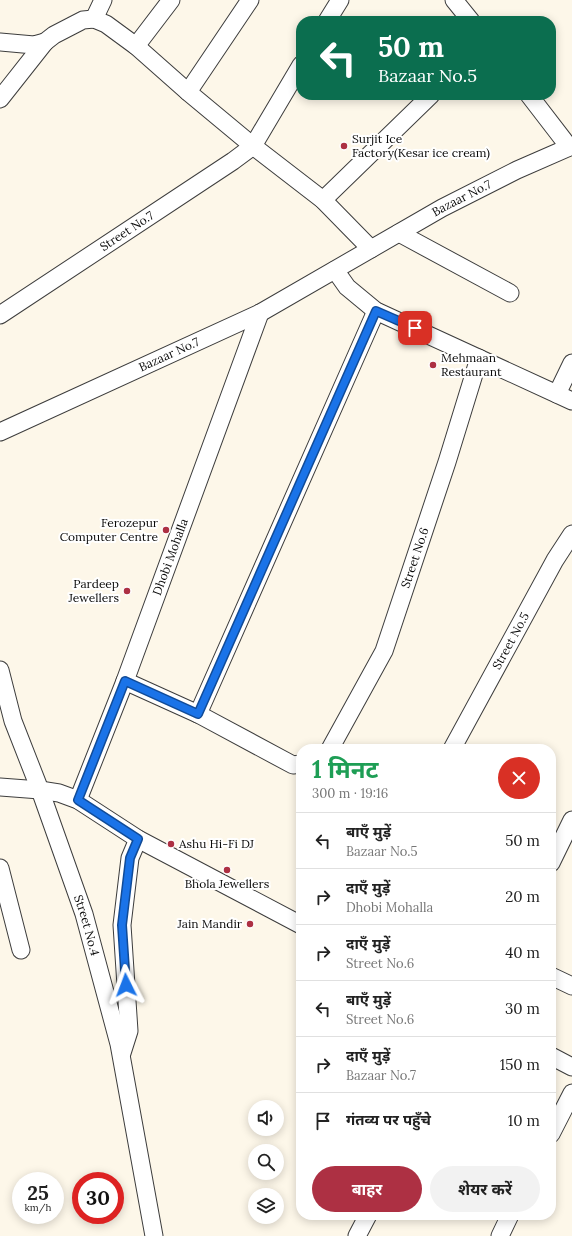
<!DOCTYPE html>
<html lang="hi">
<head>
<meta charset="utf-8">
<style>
	body { margin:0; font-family:Lora,"Noto Sans Devanagari",serif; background:#f2f2f2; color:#222; height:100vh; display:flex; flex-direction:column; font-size:15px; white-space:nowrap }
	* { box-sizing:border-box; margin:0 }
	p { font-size:13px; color:#767676 }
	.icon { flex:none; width:22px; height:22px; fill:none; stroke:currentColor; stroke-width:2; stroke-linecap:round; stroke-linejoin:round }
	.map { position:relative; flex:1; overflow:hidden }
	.panel { position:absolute; left:296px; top:744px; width:260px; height:476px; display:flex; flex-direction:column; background:#fff; border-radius:16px; box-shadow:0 2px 10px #0003 }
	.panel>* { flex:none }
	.hud { position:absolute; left:296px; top:16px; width:260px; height:84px; border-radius:16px; box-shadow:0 2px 10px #0003; background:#0b6e4f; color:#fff; overflow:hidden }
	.controls { position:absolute; left:248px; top:1100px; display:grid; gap:8px }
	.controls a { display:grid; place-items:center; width:36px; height:36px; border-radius:50%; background:#fff; box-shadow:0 2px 10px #0003; font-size:20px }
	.speed { position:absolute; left:12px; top:1172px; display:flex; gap:8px; font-size:20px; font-weight:700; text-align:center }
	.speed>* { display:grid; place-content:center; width:52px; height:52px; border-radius:50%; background:#fff; box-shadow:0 2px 10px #0003; line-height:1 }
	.speed small { font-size:10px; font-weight:400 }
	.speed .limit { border:6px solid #d22; background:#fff; color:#111 }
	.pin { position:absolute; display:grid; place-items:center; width:34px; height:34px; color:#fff; margin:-17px; border-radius:8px; box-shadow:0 2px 6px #0006 }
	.me { position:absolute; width:44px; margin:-22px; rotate:357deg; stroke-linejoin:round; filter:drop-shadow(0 0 3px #0008) }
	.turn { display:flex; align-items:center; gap:14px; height:84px; padding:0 16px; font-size:18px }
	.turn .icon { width:52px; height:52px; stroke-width:2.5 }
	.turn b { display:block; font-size:28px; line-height:34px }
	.round { display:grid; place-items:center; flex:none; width:42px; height:42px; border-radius:21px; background:#f2f2f2 }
	.summary { display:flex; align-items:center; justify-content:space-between; height:68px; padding:0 16px }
	h1 { font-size:24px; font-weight:700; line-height:30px; color:#1e9e55 }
	.cta { display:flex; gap:8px; margin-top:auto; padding:8px 16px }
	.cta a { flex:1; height:46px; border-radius:24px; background:#ad3043; color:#fff; font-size:16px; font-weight:700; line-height:46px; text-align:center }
	.cta a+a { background:#f2f2f2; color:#222 }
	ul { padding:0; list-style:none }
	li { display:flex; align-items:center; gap:12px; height:56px; padding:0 16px; border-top:1px solid #e0e0e0 }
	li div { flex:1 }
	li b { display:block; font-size:15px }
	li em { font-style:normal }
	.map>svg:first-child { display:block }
</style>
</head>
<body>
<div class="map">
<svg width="572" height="1236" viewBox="0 0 572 1236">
	<rect width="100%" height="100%" fill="#fdf7e9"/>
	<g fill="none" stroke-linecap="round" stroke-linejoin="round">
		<defs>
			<g id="minor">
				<path d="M250 0 188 92 253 146 323 200 371 249"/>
				<path d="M454 0 471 21"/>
				<path d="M94 19 103 0"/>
				<path d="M327 21 340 0"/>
				<path d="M0 42 34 45 45 42 54 35 83 20 94 19 106 24 136 46 188 92"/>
				<path d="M136 46 171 0"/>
				<path d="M529 95 569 147"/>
				<path d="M0 99 45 42"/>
				<path d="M323 200 431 95"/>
				<path d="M399 233 510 293"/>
				<path d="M335 270 347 287 376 311 572 401"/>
				<path id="s1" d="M0 315 233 161 253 146 301 65"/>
				<path d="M557 394 572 363"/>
				<path id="s2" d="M0 432 260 313 442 208 517 170 572 146"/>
				<path id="s3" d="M0 670 13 721 40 790 84 914 119 1044 154 1236"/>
				<path d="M125 681 198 714 293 765 301 764"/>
				<path d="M198 714 376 311"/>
				<path id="s4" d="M330 749 384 651 447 462 479 358"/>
				<path id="s5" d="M452 749 555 560 572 534"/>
				<path d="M0 787 40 790 59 793 78 800 138 839 301 925"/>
				<path id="s6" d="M78 800 125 681 260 313"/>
				<path d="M551 863 572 820"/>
				<path d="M0 868 21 950"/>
				<path d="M551 976 572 986"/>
				<path d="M122 1053 129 1031 122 925 130 858 138 839"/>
				<path d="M551 1056 572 1067"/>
				<path d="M551 1134 572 1093"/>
				<path d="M357 1236 368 1215"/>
				<path d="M500 1236 510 1215"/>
			</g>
		</defs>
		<!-- minor casing -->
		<use href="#minor" stroke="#3d3d3d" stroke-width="19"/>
		<!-- minor -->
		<use href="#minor" stroke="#fff" stroke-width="17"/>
	</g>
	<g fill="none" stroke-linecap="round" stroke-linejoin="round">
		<defs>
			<path id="route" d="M126 985 122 925 130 858 138 839 78 800 125 681 198 714 376 311 415 328"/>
		</defs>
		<!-- route casing -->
		<use href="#route" stroke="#114b97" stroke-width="10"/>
		<!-- route -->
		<use href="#route" stroke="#1a73e8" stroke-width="7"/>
	</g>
	<!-- markers -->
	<g fill="#ad3043" stroke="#fff" stroke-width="1.5">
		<circle cx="344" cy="146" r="4"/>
		<circle cx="433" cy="365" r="4"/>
		<circle cx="166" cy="530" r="4"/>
		<circle cx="127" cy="591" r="4"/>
		<circle cx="171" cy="844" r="4"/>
		<circle cx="227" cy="870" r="4"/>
		<circle cx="250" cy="924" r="4"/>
	</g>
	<g text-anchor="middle" stroke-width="4" stroke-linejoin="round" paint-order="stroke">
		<!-- poi labels -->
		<g font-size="12" fill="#0a0a0a" stroke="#fff" text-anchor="start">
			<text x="352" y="143">Surjit Ice<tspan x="352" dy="14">Factory(Kesar ice cream)</tspan></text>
			<text x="441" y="362">Mehmaan<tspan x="441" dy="14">Restaurant</tspan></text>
			<text x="158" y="527" text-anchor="end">Ferozepur<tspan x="158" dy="14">Computer Centre</tspan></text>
			<text x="119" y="588" text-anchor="end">Pardeep<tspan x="119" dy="14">Jewellers</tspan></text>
			<text x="179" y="848">Ashu Hi-Fi DJ</text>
			<text x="227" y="888" text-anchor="middle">Bhola Jewellers</text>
			<text x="242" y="928" text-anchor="end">Jain Mandir</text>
		</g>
		<!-- street labels -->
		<g font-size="12" fill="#0a0a0a" stroke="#fff">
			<text dy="4" stroke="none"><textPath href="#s2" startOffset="518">Bazaar No.7</textPath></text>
			<text dy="4" stroke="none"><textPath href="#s1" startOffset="152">Street No.7</textPath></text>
			<text dy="4" stroke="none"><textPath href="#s2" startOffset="186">Bazaar No.7</textPath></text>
			<text dy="4" stroke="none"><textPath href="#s6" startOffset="260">Dhobi Mohalla</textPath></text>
			<text dy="4" stroke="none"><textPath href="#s4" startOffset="210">Street No.6</textPath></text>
			<text dy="4" stroke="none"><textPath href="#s5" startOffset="123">Street No.5</textPath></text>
			<text dy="4" stroke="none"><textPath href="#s3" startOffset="270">Street No.4</textPath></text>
		</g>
	</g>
</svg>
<div class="controls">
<a><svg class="icon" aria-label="sound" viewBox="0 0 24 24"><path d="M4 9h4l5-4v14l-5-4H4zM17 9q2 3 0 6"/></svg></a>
<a><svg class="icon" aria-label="search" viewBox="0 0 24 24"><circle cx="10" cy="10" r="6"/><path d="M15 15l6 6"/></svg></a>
<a><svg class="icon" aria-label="layers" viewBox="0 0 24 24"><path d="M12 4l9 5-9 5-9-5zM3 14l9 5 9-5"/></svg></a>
</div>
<div class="speed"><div>25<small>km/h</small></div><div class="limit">30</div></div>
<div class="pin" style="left:415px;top:328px;background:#d93025"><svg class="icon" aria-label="arrive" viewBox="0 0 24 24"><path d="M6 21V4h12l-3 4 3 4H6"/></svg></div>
<svg class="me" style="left:126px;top:985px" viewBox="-20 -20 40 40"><path d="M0-17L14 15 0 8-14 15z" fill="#1a73e8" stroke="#fff" stroke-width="4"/></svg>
<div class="hud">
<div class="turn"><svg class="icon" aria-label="left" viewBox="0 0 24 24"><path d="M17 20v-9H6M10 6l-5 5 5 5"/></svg><div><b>50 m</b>Bazaar No.5</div></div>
</div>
<section class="panel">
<div class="summary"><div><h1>1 मिनट</h1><p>300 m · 19:16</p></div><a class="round" style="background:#d93025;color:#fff"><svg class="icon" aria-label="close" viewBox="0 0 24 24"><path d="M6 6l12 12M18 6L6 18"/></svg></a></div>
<ul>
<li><svg class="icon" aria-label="left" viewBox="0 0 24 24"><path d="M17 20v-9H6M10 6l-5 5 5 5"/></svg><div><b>बाएँ मुड़ें</b><p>Bazaar No.5</p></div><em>50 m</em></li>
<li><svg class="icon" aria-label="right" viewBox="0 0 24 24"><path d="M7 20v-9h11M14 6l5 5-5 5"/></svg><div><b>दाएँ मुड़ें</b><p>Dhobi Mohalla</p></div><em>20 m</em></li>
<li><svg class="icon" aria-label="right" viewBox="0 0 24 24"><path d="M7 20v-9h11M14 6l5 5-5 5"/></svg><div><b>दाएँ मुड़ें</b><p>Street No.6</p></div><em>40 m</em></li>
<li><svg class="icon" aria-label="left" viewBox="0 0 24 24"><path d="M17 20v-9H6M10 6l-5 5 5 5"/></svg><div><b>बाएँ मुड़ें</b><p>Street No.6</p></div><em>30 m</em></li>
<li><svg class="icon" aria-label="right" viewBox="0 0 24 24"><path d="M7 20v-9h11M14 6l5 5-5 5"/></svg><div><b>दाएँ मुड़ें</b><p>Bazaar No.7</p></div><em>150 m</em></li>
<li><svg class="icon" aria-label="arrive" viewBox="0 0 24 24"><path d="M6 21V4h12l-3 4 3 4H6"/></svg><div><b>गंतव्य पर पहुँचे</b></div><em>10 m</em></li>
</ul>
<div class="cta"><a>बाहर</a><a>शेयर करें</a></div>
</section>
</div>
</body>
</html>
